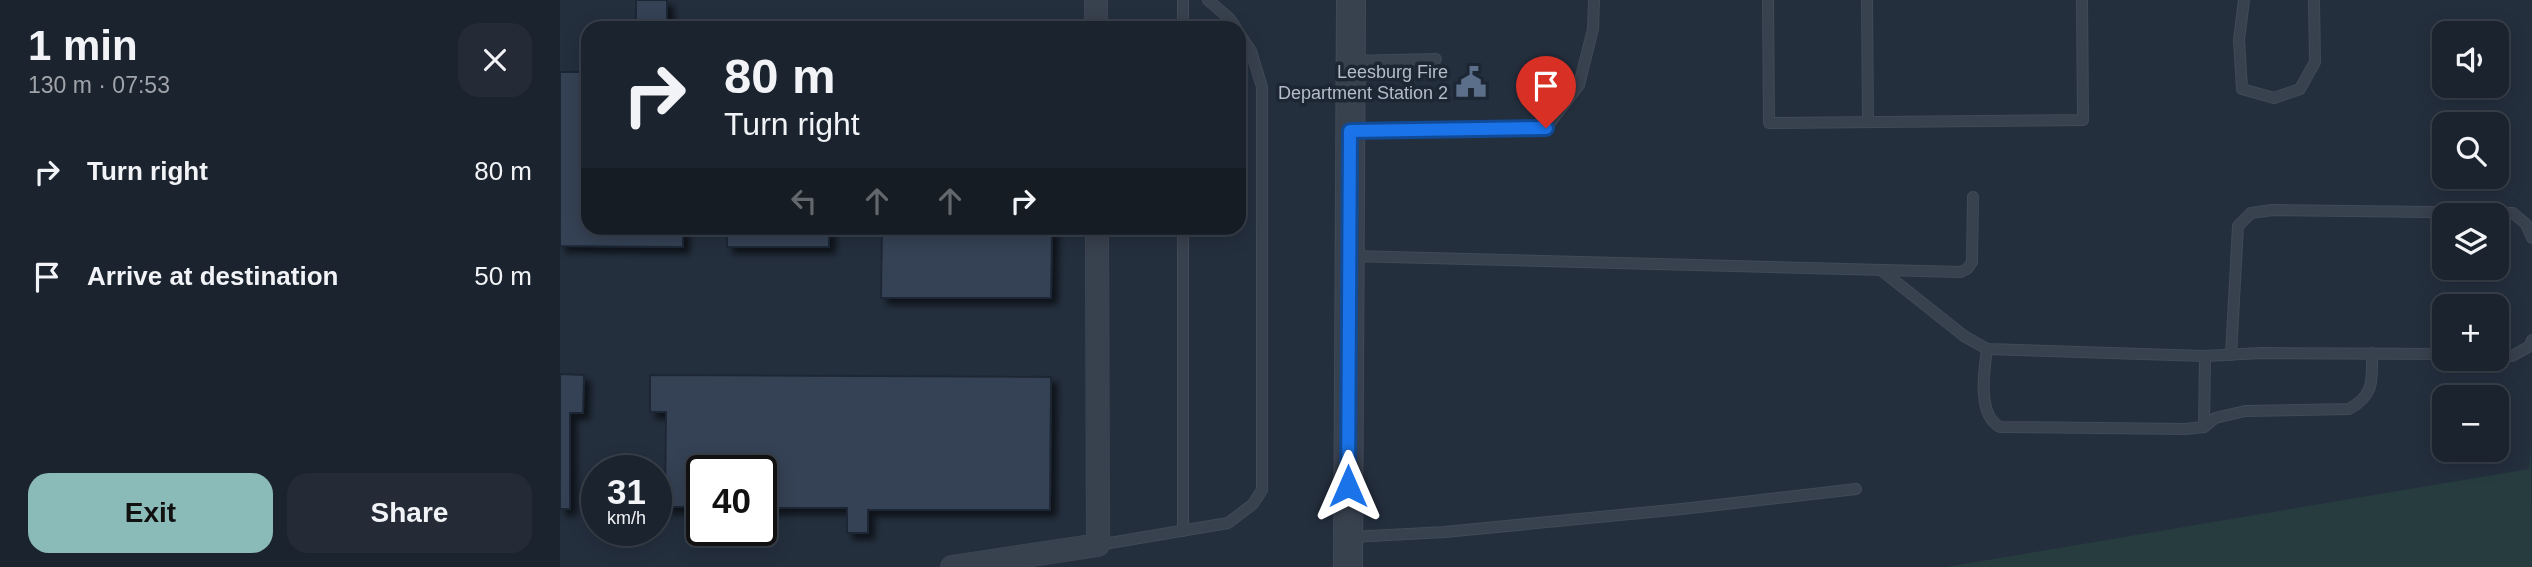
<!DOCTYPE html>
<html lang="en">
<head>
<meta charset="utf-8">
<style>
	body { margin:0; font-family:Arial,sans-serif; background:#242b36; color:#f1f3f6; height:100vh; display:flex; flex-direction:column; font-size:26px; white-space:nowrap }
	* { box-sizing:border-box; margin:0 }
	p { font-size:23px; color:#a0a4aa }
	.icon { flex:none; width:38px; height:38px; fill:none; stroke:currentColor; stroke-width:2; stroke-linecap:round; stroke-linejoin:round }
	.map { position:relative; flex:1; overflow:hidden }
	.drawer { display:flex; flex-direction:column; background:#1b232e; width:560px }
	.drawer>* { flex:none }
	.top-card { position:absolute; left:21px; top:21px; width:665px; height:214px; border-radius:21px; box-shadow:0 4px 18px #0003,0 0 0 2px #39404a; background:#1b232e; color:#f1f3f6; overflow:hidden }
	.buttons { position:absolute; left:1872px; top:21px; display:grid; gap:14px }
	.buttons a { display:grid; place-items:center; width:77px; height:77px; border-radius:14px; background:#1b232e; box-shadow:0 4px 18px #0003,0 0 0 2px #39404a; font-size:35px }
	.speed { position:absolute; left:21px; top:455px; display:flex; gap:14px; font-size:35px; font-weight:700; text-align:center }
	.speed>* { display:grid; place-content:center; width:91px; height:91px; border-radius:50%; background:#1b232e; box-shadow:0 4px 18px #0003,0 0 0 2px #39404a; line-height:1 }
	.speed small { font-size:18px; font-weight:400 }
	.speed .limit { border:4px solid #111; border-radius:10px; background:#fff; color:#111 }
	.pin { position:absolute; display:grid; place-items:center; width:60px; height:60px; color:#fff; margin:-72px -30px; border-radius:50% 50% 50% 0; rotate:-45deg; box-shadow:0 0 7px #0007 }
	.pin .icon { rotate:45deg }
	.me { position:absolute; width:77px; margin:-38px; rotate:0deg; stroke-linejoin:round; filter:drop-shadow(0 0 5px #0008) }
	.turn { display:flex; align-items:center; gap:24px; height:147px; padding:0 28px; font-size:32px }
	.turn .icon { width:91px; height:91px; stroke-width:2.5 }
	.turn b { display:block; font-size:49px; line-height:60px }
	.lanes { display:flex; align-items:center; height:66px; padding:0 28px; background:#0003; justify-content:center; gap:35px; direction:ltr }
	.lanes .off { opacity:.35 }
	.round { display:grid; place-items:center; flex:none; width:74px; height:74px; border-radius:21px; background:#242b36 }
	.head { display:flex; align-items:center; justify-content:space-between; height:119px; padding:0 28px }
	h1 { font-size:42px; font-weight:700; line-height:52px }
	.button { display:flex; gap:14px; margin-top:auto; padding:14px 28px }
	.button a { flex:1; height:80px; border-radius:21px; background:#8bbbb9; color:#111; font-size:28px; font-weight:700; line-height:80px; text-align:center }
	.button a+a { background:#242b36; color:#f1f3f6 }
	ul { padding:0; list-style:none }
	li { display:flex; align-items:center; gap:21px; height:105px; padding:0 28px }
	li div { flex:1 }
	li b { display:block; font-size:26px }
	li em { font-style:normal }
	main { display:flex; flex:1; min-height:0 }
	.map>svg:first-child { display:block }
</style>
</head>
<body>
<main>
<section class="drawer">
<div class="head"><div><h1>1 min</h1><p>130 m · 07:53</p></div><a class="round"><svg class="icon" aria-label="close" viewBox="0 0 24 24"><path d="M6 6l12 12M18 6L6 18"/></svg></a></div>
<ul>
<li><svg class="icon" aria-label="right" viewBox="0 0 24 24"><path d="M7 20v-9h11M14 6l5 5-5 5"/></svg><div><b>Turn right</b></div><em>80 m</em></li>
<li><svg class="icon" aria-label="arrive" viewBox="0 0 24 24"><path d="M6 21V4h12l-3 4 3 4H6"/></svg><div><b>Arrive at destination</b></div><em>50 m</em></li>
</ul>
<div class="button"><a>Exit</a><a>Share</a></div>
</section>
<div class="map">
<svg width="1972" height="567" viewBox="0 0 1972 567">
	<defs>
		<filter id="shadow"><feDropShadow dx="6" dy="6" stdDeviation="3.5" flood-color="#0009"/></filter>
	</defs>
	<rect width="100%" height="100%" fill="#242f3e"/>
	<!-- green -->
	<path fill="#263c3f" d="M1971 445 1972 567H1386L1969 469Z"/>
	<!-- building -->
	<g fill="#364354" stroke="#1f2835" stroke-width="2" filter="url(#shadow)">
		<rect x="76" y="0" width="31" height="28"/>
		<path d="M23 35H28V228H123V247L0 246V72H23Z"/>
		<rect x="167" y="228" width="102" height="19"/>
		<path d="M322 228 492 229 491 298H321Z"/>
		<path d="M0 374 24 375 23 413H10V509H0Z"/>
		<path d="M90 375 491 377 490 510H308V533H287V508H201V471H142V507H105L106 412H90Z"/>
	</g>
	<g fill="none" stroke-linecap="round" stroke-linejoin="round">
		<defs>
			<g id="service">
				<path d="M623 0V28"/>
				<path d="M648 0 670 19 676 28"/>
				<path d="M1208 0 1209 123 1523 120 1522 0"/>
				<path d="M1307 0 1308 122"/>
				<path d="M1684 0 1679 40 1682 89 1714 98 1740 89 1755 62 1754 0"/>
				<path d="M791 61 876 59"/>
				<path d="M791 131 986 128 1019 85 1033 29 1034 0"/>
				<path d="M623 228V531"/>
				<path d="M790 256 1401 272 1407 269 1412 262 1413 197"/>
				<path d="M1321 270 1404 336 1427 349 1645 356 1644 427 1625 429 1440 427C1417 415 1424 371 1427 349"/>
				<path d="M1671 355 1678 226 1691 213 1713 210 1953 213 1966 224 1972 238"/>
				<path d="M1937 355 1952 356 1970 346 1972 340"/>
				<path d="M1645 356 1701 353 1885 354"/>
				<path d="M1644 427 1655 418 1685 411 1789 409C1815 395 1812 380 1812 353"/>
				<path d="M791 537 885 532 1122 509 1296 489"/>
				<path d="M538 545 668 523 693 504 702 490V87L691 51 679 33"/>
			</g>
			<g id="minor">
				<path d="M536 0V28"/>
				<path d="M392 567 538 545 537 228"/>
			</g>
			<path id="tertiary" d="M788 567 791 0"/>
		</defs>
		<!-- service casing -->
		<use href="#service" stroke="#414a57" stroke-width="12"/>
		<!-- minor casing -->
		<use href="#minor" stroke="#414a57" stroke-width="24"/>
		<!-- tertiary casing -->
		<use href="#tertiary" stroke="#414a57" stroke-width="30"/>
		<!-- service -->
		<use href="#service" stroke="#38414e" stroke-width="10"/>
		<!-- minor -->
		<use href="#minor" stroke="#38414e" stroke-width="23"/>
		<!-- tertiary -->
		<use href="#tertiary" stroke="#38414e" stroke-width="28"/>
	</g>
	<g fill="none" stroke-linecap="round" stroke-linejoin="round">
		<defs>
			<path id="route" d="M788 486 790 131 986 128"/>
		</defs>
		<!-- route casing -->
		<use href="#route" stroke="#114b97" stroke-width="18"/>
		<!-- route -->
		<use href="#route" stroke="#1a73e8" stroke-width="12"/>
	</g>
	<!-- icons -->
	<defs>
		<symbol id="civic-bare" viewBox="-9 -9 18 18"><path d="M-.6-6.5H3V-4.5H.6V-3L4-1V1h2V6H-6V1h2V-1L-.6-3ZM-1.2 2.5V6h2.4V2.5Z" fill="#5c6f8a" stroke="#1d2633" stroke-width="2.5" paint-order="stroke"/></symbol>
	</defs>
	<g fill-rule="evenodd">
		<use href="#civic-bare" x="889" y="60" width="44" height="44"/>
	</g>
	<g text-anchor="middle" stroke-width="7" stroke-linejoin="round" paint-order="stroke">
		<!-- poi labels -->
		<g font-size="18" fill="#b4bcc9" stroke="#1d2633" text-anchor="end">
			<text x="888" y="78">Leesburg Fire<tspan x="888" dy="21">Department Station 2</tspan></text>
		</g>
	</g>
</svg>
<div class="buttons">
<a><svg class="icon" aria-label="sound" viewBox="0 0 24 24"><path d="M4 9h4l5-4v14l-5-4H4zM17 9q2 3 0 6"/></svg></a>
<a><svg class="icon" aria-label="search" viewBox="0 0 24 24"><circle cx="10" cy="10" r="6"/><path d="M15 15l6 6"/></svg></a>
<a><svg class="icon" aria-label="layers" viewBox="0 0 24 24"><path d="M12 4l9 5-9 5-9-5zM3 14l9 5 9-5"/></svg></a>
<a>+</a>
<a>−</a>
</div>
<div class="speed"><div>31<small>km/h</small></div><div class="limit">40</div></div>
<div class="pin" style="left:986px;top:128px;background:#d93025"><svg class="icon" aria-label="arrive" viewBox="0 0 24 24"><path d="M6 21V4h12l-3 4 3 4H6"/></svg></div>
<svg class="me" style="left:788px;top:486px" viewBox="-20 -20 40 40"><path d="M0-17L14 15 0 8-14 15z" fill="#1a73e8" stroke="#fff" stroke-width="4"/></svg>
<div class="top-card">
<div class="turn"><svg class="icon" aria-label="right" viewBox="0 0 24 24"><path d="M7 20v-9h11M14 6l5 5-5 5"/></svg><div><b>80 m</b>Turn right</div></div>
<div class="lanes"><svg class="icon off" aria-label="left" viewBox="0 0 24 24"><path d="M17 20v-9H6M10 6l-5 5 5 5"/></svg><svg class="icon off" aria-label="ahead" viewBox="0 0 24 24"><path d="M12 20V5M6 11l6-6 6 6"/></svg><svg class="icon off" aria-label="ahead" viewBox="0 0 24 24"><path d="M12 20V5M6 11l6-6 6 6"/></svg><svg class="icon" aria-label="right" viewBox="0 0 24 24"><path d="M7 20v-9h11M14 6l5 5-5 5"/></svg></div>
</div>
</div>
</main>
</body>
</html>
